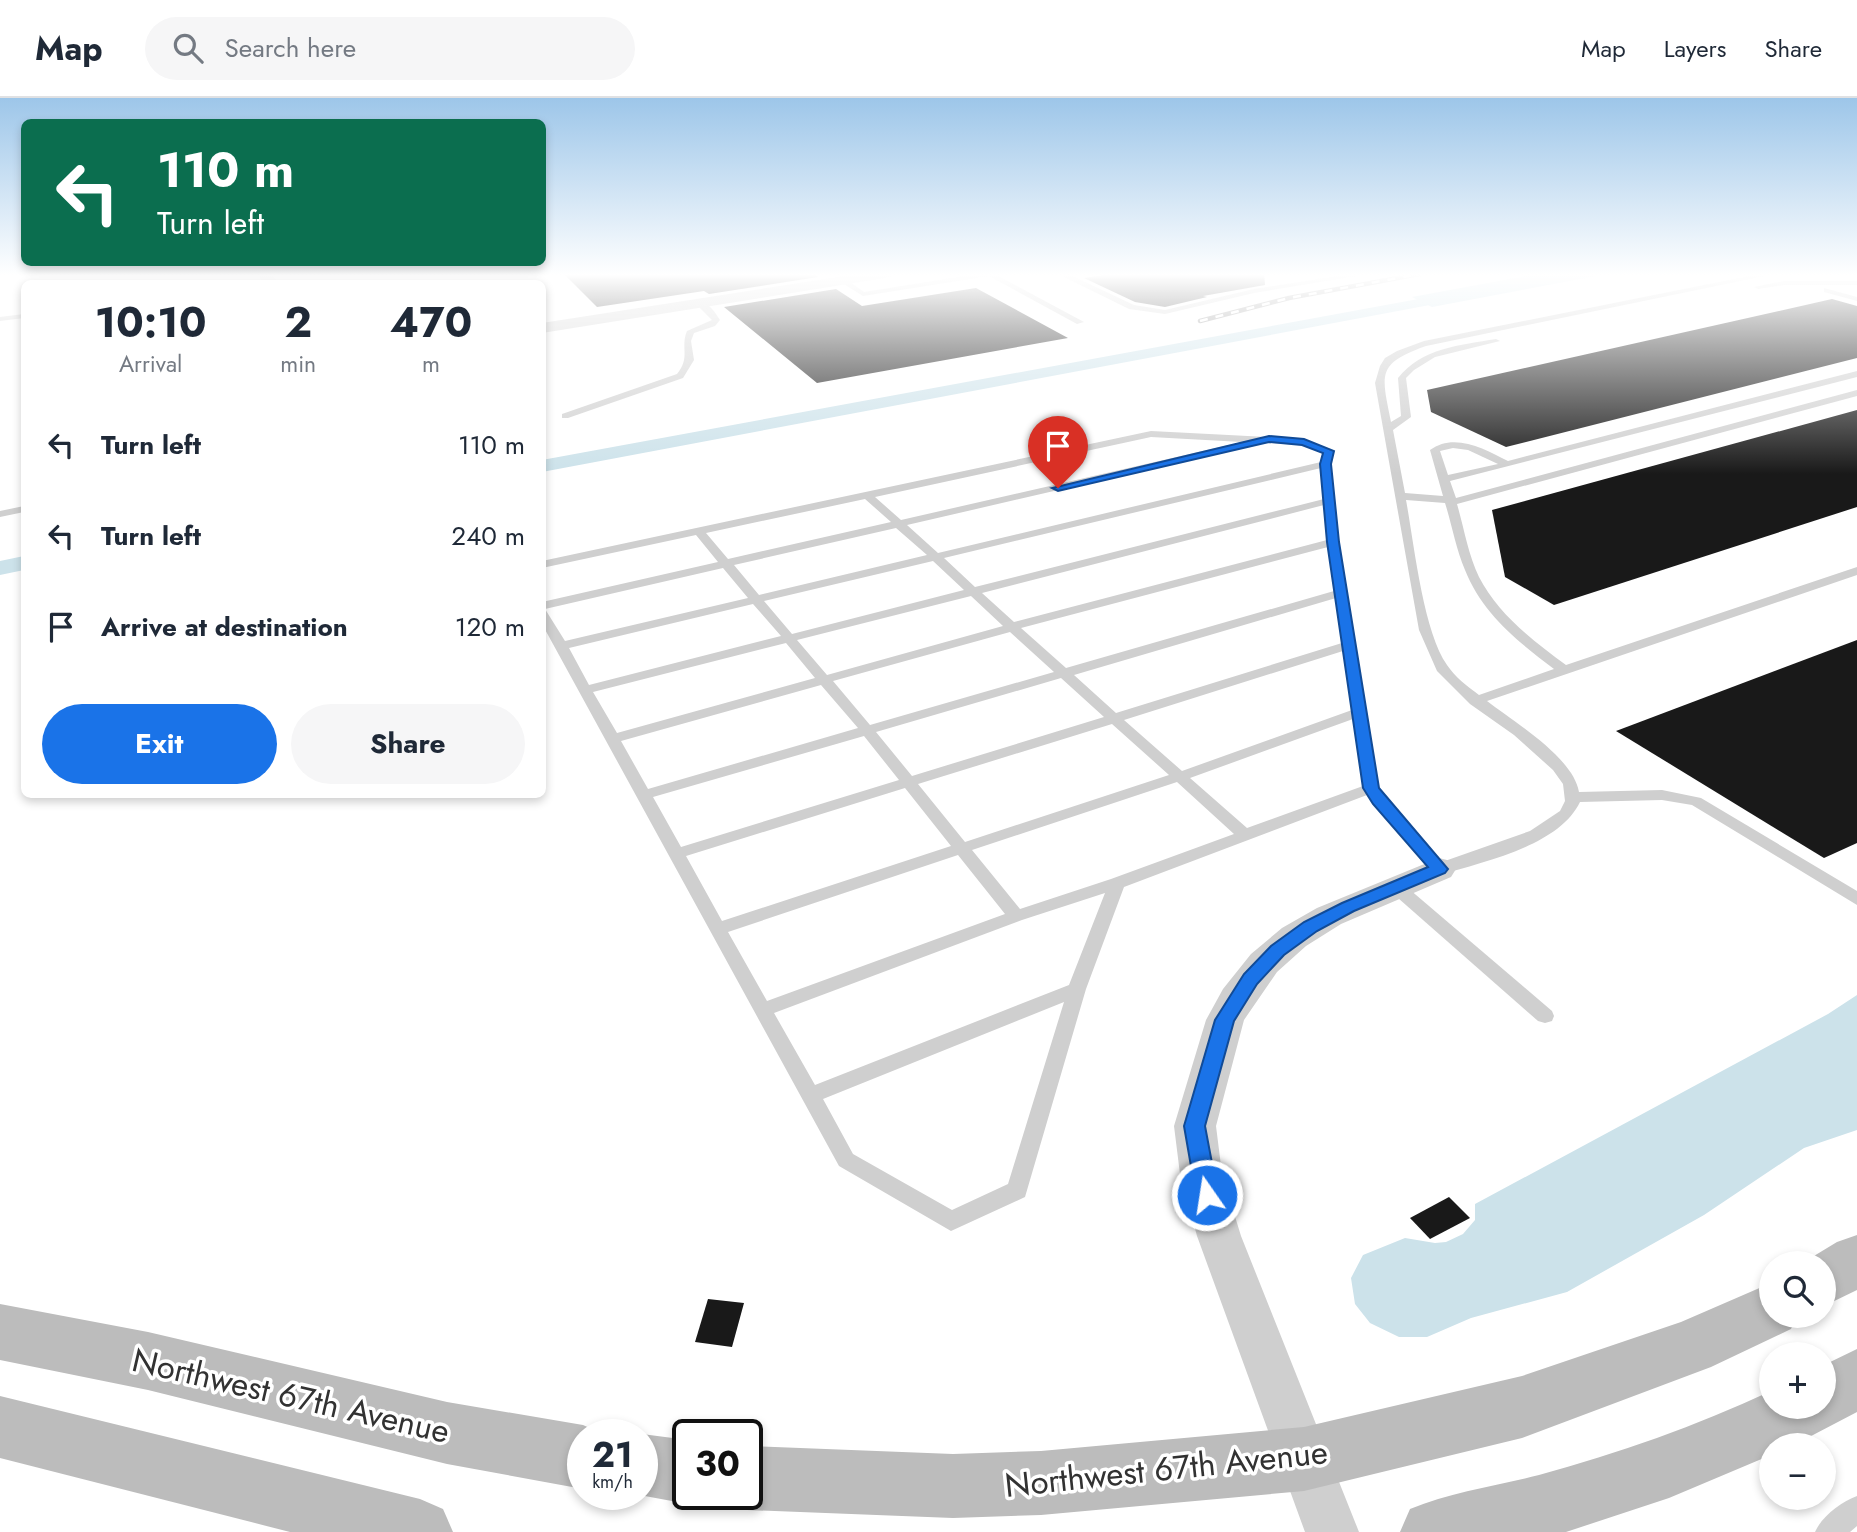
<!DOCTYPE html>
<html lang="en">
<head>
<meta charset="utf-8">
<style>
	body { margin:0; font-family:Jost,sans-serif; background:#f6f6f7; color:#1f2937; height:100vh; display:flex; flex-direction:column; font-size:26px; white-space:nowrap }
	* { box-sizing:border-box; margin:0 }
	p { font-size:23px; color:#747a83 }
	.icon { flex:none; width:38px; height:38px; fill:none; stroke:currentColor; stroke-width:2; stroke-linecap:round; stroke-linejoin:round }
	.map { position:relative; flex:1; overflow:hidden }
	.drawer { position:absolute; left:21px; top:182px; width:525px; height:518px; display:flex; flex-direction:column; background:#fff; border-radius:10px; box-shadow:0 4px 10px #0003 }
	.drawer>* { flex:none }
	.hud { position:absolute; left:21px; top:21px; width:525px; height:147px; border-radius:10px; box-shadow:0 4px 10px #0003; background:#0b6e4f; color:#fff; overflow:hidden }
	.tools { position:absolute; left:1759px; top:1153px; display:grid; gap:14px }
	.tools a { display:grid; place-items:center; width:77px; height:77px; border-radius:50%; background:#fff; box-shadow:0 4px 10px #0003; font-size:35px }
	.speed { position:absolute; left:567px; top:1321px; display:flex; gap:14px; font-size:35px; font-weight:700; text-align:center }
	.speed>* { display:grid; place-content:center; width:91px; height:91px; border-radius:50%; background:#fff; box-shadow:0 4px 10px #0003; line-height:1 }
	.speed small { font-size:18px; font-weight:400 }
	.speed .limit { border:4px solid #111; border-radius:10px; background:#fff; color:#111 }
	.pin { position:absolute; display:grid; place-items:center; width:60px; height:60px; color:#fff; margin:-72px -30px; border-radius:50% 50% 50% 0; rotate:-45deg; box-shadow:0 0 7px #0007 }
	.pin .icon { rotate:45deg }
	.me { position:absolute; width:77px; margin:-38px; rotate:347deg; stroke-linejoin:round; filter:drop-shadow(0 0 5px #0008) }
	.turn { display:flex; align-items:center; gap:24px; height:147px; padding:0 21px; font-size:32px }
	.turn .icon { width:91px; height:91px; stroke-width:2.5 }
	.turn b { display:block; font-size:49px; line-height:60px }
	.eta { display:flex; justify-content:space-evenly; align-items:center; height:119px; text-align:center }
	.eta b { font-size:42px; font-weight:700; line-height:49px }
	.cta { display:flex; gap:14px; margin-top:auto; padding:14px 21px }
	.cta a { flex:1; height:80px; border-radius:42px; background:#1a73e8; color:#fff; font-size:28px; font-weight:700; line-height:80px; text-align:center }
	.cta a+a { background:#f6f6f7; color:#1f2937 }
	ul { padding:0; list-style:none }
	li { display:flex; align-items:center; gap:21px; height:91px; padding:0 21px }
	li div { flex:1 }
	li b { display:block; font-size:26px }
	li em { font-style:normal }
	header { display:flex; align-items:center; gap:42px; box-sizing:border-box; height:98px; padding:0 35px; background:#fff; border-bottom:2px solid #e0e1e3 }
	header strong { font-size:33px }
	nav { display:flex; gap:38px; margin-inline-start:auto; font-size:24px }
	.search { width:490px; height:63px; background:#f6f6f7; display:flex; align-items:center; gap:18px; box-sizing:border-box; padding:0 24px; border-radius:38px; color:#747a83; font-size:26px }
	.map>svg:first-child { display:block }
</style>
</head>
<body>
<header>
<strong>Map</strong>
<div class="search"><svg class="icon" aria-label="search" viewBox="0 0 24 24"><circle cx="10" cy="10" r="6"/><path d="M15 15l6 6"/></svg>Search here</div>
<nav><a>Map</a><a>Layers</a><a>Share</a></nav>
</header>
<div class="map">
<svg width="1857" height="1434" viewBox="0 0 1857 1434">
	<rect width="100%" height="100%" fill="#fff"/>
	<!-- water -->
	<g fill="#cce2ea">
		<path d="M1543 175H1612L1432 209 1412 199Z"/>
		<path d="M1857 897V1032L1804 1050 1704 1117 1567 1194 1471 1220 1427 1239H1399L1370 1225 1355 1206 1351 1180 1363 1157 1405 1140 1435 1145 1446 1144 1463 1136 1475 1122V1106L1828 916Z"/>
	</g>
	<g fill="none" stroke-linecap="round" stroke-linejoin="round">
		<!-- canal -->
		<g fill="#cce2ea" fill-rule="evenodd">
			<path d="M1462 193 1467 194V200L542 374V362Z"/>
			<path d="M24 458V472L0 477V463Z"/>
		</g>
	</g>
	<!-- building -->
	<g fill="#191919">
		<path d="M563 175H812L818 179 709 196 704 193 597 209Z"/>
		<path d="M1118 175H1264L1265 187 1203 198 1207 199 1165 209 1135 204 1084 180Z"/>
		<path d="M976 190 1068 240 817 285 724 209 836 191 862 208Z"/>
		<path d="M1832 201 1857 208V260L1506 349 1431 314 1427 292Z"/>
		<path d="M1857 312V409L1554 507 1505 479 1492 412Z"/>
		<path d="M1857 542V745L1824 760 1616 633Z"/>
		<path d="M1449 1099 1470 1120 1430 1141 1410 1120Z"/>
		<path d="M708 1201 744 1205 732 1249 695 1244Z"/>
	</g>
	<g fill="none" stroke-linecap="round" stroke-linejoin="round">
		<!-- lane -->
		<g fill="#cfcfcf" fill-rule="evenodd">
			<path d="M983 175H993L1084 224 1077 226 989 178 863 198 839 183 846 181 864 194Z"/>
			<path d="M1056 175H1066L1134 207 1165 212 1254 191 1357 175H1375L1254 195 1165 216 1129 211Z"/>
			<path d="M1764 175H1779L1426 248C1375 266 1382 277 1391 324L1401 318 1398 280C1422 250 1460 247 1496 241L1500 243 1435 259 1414 272 1406 280 1411 319 1393 332 1405 395 1443 398 1430 352C1454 334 1485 351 1508 363L1857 273V279L1450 383 1456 400 1857 292V298L1457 406C1464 430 1468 456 1479 479 1498 516 1533 543 1566 567L1857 469V477L1487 603C1514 624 1573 659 1579 694L1662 692 1701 700 1857 793V807L1692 707 1662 702 1580 704C1559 748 1483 764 1439 777L1433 775 1367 697 1124 789 1086 891 1025 1099 951 1133 839 1068 542 526V504L718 464 696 437 542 470V463L1151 333 1304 341 1334 353 1331 366 1339 444 1379 690 1442 764 1530 733 1560 713 1565 703 1563 686 1553 672 1514 637 1470 606 1437 573 1419 532 1375 285 1380 268 1385 260 1397 253 1424 243ZM1151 339 1242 344 901 422 875 399ZM1253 344 1303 347 1324 354 1321 364 938 455 907 427 1249 348ZM1453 350 1468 352 1498 366 1448 377 1440 353ZM1321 370 1324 401 975 489 944 460ZM865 401 891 424 728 461 706 435ZM1406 402 1445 405C1452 427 1456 451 1465 472 1482 515 1518 544 1554 571L1479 597C1467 588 1455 579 1447 567 1423 533 1414 445 1406 402ZM1324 407 1327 442 1014 524 982 495ZM896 430 927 457 759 497 734 467ZM1328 449 1334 493 1066 570 1021 530ZM933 463 964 492 792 536 764 503ZM723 470 748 500 565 543 545 511ZM971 498 1003 528 827 577 797 542ZM1336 500 1342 545 1116 615 1074 577ZM753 506 781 538 589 587 569 550ZM1010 534 1054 574 870 627 833 583ZM786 545 815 580 617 635 593 594ZM1343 553 1352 612 1182 673 1124 622ZM1061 580 1104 619 912 678 876 634ZM821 587 858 630 648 691 621 643ZM1353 621 1363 688 1247 730 1190 680ZM1112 626 1169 677 965 744 918 686ZM864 638 899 682 681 749 653 699ZM1177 684 1234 736 1111 781 1020 811 972 752ZM905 690 951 748 722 823 686 758ZM958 757 1005 816 767 903 728 834ZM1105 795 1069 887 815 987 774 915 1022 822ZM1064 904 1008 1086 952 1112 853 1056 823 1001Z"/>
			<path d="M1784 183H1857V187H1784L1758 191 1754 189Z"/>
			<path d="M1824 190 1857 199V203L1824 194Z"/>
			<path d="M697 203C708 203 715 214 720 222L715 228 694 235 691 243 694 262 683 280 568 320H562V316L677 276C691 259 680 250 687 233L712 222 697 207Z"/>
			<path d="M24 216V220L0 223V219Z"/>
			<path d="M24 408V414L0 419V413Z"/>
			<path d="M1396 783 1402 785 1552 913 1554 918 1552 923 1545 925 1538 923 1390 793 1388 789 1390 785Z"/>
			<path d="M1857 1398V1428L1850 1434H1815C1822 1418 1841 1404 1857 1398Z"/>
		</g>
		<!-- street -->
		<g fill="#cfcfcf" fill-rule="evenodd">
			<path d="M259 175H273L277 186H262Z"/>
			<path d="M863 175H898L891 179 542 235V225Z"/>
			<path d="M1439 760 1451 763 1456 771 1451 779 1341 826 1306 848 1277 874 1244 922 1216 1028 1222 1076 1241 1138 1359 1434H1305L1197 1138 1180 1076 1174 1028 1206 922 1223 891 1251 856 1282 830 1317 810Z"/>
		</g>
		<!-- secondary -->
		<g fill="#bcbcbc" fill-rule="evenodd">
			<path d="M1857 1137V1192L1824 1208V1166L1804 1164 1837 1144Z"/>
			<path d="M1771 1185V1218H1797L1791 1231 1711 1269 1522 1340 1304 1393 1041 1417 953 1420 747 1412 724 1403 722 1396H747V1348L953 1356 1041 1353 1304 1329 1522 1278 1681 1224Z"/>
			<path d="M0 1206 148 1234 447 1304 583 1327 605 1337H583V1391L447 1366 148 1292 0 1262Z"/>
			<path d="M1857 1251V1314L1792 1348H1771V1357L1669 1400 1566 1434H1400L1410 1411C1451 1394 1496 1388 1539 1377 1619 1355 1696 1328 1771 1293V1309H1824V1267Z"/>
			<path d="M0 1298 420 1401 443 1411 453 1434H290L0 1360Z"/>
			<path d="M642 1336 688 1342V1396L711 1397 688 1406 634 1396H642Z"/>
		</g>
		<defs>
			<path id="rail" d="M1200 223 1289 200 1425 175"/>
		</defs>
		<!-- rail casing -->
		<use href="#rail" stroke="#878787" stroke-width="4.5"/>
		<!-- rail -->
		<use href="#rail" stroke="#fff" stroke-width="2.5" stroke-dasharray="8" stroke-linecap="butt"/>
	</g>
	<!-- sky -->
	<linearGradient id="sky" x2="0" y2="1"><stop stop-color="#9dc6e9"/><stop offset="0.47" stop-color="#fff"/><stop offset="1" stop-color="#fff" stop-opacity="0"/></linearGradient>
	<rect width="1857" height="376" fill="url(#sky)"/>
	<!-- route -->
	<path fill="#1a73e8" stroke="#114b97" stroke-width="2" d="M1269 338 1304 341 1334 353 1331 366 1339 444 1379 690 1448 771 1445 775 1354 813 1317 833 1284 857 1257 886 1234 923 1205 1028 1218 1097 1215 1104 1207 1106 1199 1104 1196 1097 1184 1028 1215 922 1244 876 1271 848 1304 824 1342 805 1428 769 1373 706 1363 690 1327 444 1320 366 1323 355 1302 347 1269 344 1058 393 1052 390Z"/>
	<g text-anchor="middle" stroke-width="7" stroke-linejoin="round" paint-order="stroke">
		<!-- near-street labels -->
		<g font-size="33" fill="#323232" stroke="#fff">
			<text transform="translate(291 1297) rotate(13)" y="12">Northwest 67th Avenue</text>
			<text transform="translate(1166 1370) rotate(-6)" y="12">Northwest 67th Avenue</text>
		</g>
	</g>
</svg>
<div class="tools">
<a><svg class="icon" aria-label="search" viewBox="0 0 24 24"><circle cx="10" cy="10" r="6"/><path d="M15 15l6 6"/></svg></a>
<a>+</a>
<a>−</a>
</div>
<div class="speed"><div>21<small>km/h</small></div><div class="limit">30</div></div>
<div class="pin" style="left:1058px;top:390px;background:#d93025"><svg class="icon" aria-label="arrive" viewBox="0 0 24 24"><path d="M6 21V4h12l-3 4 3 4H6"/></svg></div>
<svg class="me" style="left:1207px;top:1097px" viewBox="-20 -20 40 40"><circle r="17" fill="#1a73e8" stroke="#fff" stroke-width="3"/><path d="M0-11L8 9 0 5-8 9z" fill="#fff"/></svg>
<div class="hud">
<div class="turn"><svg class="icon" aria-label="left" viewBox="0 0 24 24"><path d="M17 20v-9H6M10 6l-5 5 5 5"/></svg><div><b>110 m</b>Turn left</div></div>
</div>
<section class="drawer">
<div class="eta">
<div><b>10:10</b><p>Arrival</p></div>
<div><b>2</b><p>min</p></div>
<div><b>470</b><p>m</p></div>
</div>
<ul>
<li><svg class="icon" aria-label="left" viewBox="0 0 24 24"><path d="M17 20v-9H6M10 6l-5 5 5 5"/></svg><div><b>Turn left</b></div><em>110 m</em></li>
<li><svg class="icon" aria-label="left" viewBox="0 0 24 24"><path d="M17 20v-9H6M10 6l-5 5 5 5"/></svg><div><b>Turn left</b></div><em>240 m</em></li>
<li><svg class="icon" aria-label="arrive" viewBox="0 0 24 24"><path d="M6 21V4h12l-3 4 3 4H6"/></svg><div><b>Arrive at destination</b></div><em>120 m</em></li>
</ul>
<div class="cta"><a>Exit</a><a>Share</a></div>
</section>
</div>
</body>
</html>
